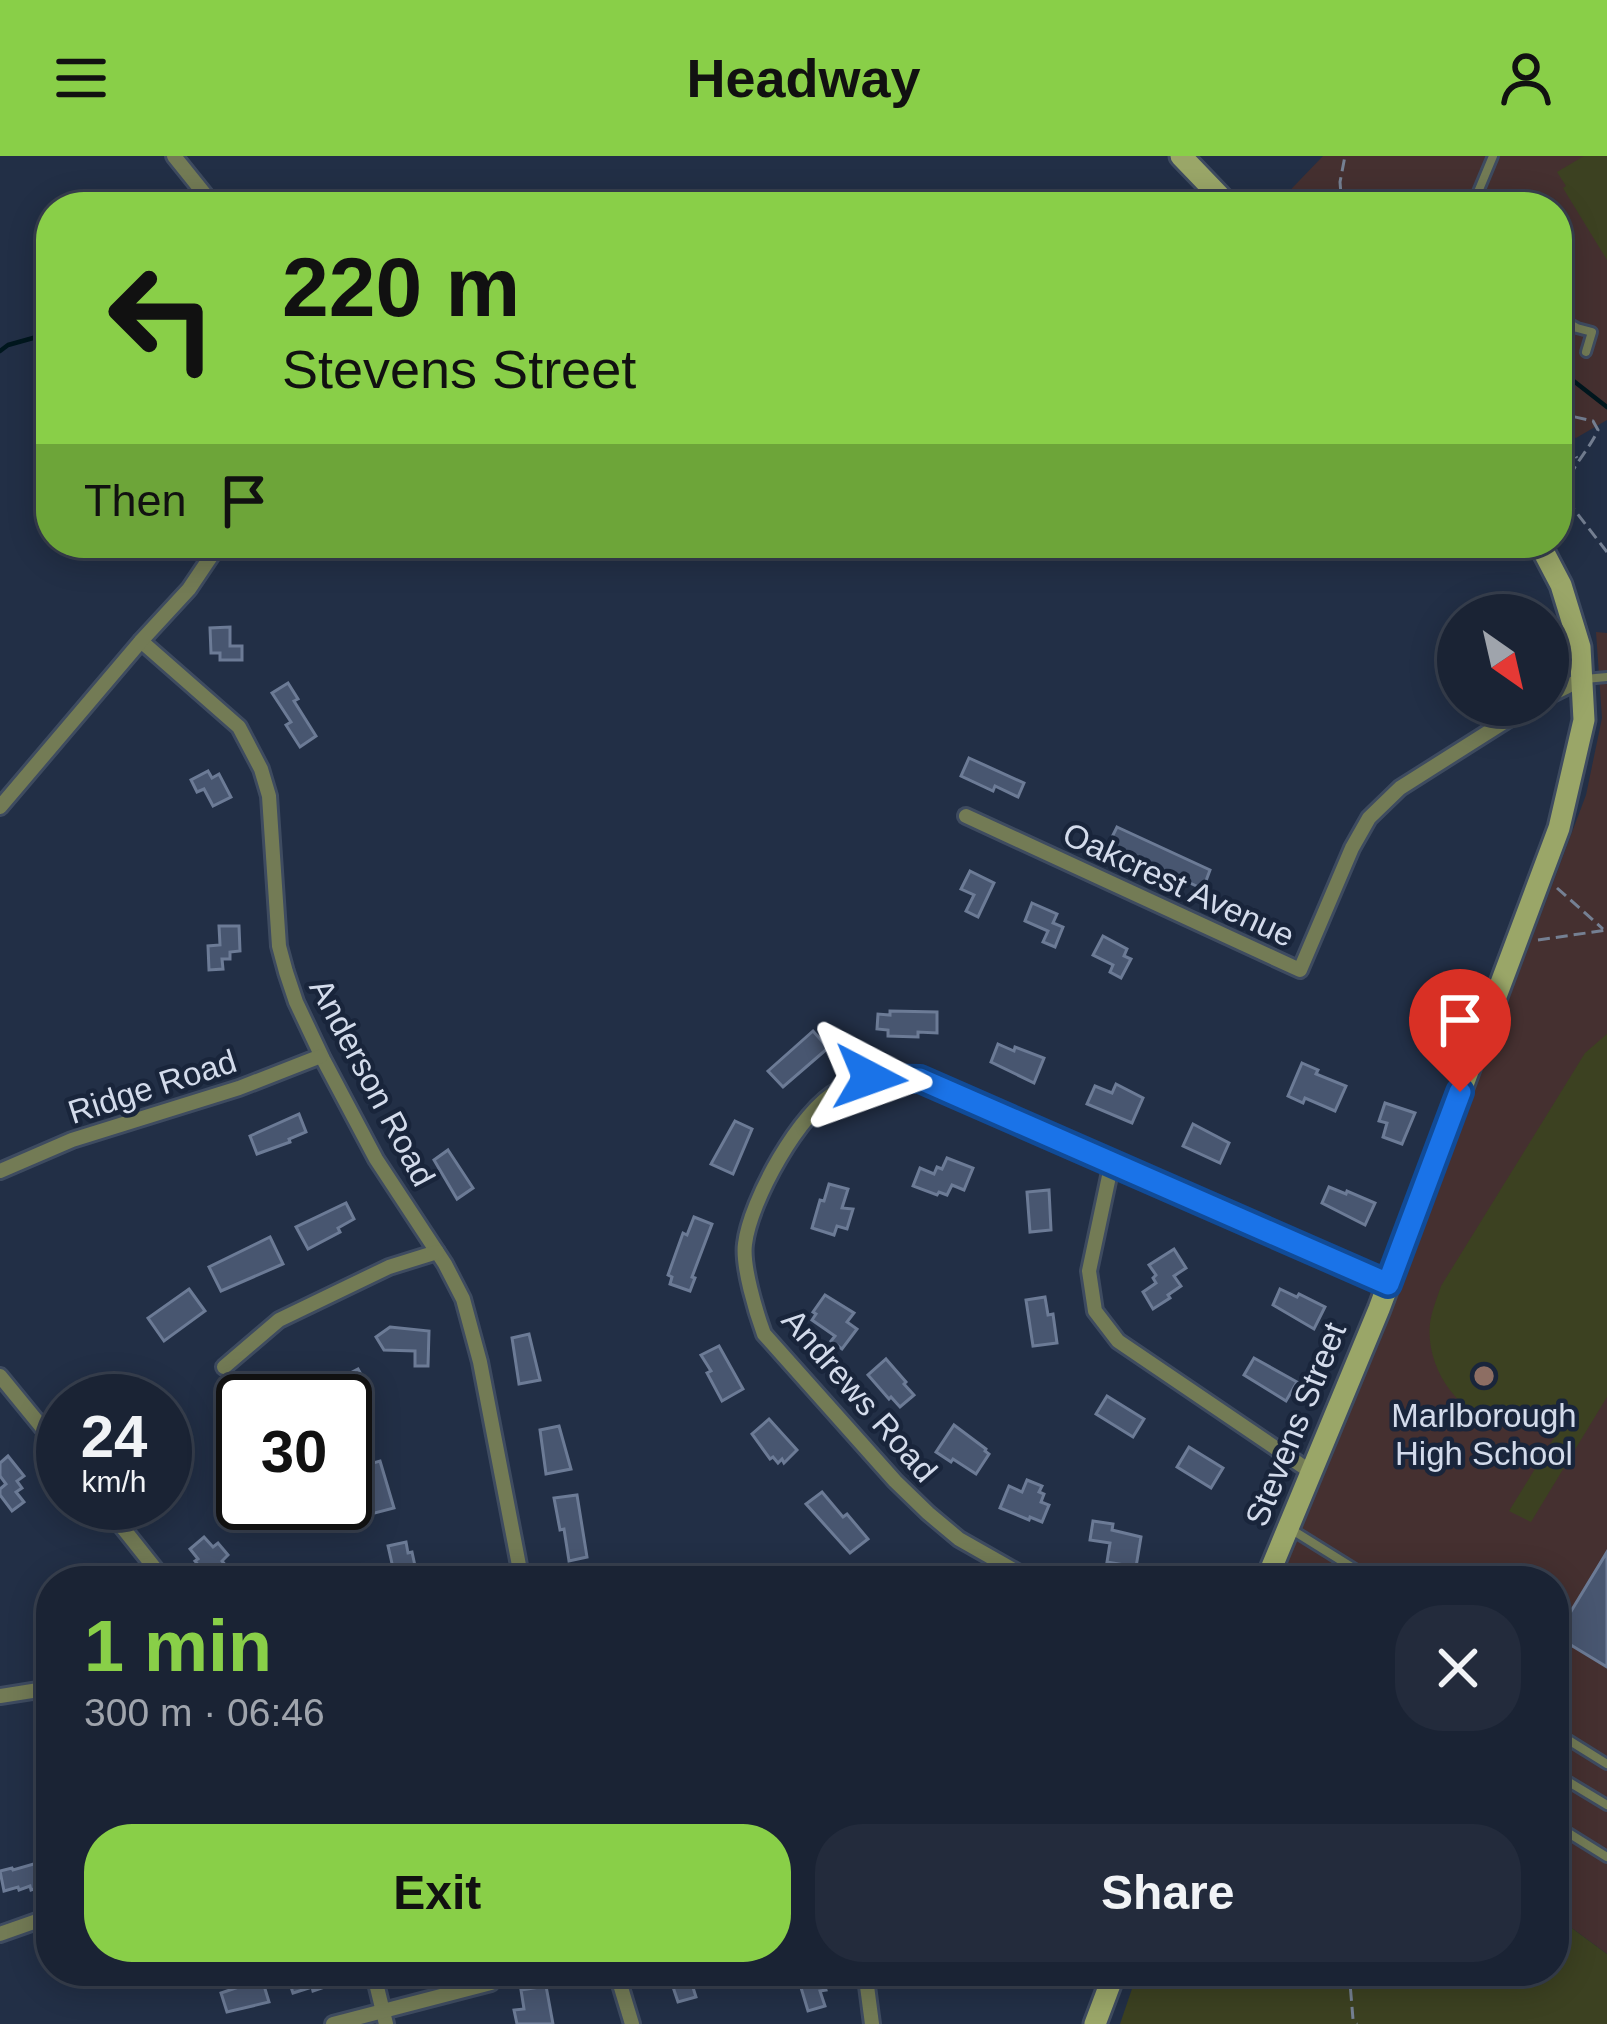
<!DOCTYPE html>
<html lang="en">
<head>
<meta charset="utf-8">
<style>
	body { margin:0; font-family:Arial,sans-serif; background:#232b3c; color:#f1f3f6; height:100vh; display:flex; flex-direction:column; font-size:45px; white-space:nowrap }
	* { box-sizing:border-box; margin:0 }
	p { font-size:39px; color:#9fa4ac }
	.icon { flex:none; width:66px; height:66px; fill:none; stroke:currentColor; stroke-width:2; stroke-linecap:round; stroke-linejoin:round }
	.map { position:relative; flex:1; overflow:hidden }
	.details { position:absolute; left:36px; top:1410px; width:1533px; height:420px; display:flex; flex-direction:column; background:#1a2334; border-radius:48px; box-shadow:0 6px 30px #0003,0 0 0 3px #38404f }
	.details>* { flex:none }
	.guide { position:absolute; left:36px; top:36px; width:1536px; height:366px; border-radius:48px; box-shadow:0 6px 30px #0003,0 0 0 3px #38404f; background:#89cf48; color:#111; overflow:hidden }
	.needle { width:78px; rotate:146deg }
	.tools { position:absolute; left:1437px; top:438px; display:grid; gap:24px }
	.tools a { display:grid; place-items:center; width:132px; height:132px; border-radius:50%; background:#1a2334; box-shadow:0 6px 30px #0003,0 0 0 3px #38404f; font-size:60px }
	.speed { position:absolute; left:36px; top:1218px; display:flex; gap:24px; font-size:60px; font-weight:700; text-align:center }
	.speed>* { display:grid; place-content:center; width:156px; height:156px; border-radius:50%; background:#1a2334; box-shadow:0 6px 30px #0003,0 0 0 3px #38404f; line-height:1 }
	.speed small { font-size:30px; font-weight:400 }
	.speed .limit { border:6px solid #111; border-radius:18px; background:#fff; color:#111 }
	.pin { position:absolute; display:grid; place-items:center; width:102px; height:102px; color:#fff; margin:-123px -51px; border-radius:50% 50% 50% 0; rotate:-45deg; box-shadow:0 0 12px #0007 }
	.pin .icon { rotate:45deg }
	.me { position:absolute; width:132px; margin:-66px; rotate:94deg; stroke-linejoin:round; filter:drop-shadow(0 0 9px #0008) }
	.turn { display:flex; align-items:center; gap:42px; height:252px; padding:0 48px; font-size:54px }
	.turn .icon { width:156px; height:156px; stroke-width:2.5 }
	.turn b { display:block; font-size:84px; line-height:102px }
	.then { display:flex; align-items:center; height:114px; padding:0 48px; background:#0003; gap:24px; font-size:45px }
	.round { display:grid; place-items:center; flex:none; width:126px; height:126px; border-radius:48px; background:#232b3c }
	.headline { display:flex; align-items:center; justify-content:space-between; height:204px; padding:0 48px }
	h1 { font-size:72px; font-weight:700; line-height:90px; color:#89cf48 }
	.action { display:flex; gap:24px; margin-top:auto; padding:24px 48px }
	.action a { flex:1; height:138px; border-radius:48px; background:#89cf48; color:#111; font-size:48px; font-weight:700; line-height:138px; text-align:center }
	.action a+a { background:#232b3c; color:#f1f3f6 }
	header { display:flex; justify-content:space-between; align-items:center; height:156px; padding:0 48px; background:#89cf48; color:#111; font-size:54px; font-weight:700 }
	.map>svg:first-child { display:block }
</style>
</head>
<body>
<header><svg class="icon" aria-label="menu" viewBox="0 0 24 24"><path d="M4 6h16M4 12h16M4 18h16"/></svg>Headway<svg class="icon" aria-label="person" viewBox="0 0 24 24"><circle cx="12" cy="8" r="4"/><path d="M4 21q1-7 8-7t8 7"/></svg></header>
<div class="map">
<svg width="1607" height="1868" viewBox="0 0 1607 1868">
	<rect width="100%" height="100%" fill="#222f46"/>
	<!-- education -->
	<g fill="#453030">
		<path d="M1323 0H1607V264L1576 282 1557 274V51H1274Z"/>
		<path d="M1596 476 1607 477V1798L1554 1759V1425H1277L1444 1015 1586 639 1602 562Z"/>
	</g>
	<!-- park -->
	<g fill="#3c4121">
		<path d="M1584 0H1607V104L1563 32 1566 30 1557 16Z"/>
		<path d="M1607 878V1241L1531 1366 1509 1355 1557 1277C1539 1267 1521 1276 1501 1270 1458 1258 1425 1212 1430 1167 1432 1154 1437 1142 1441 1130L1585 897Z"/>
		<path d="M1554 1759 1607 1798V1868H1120L1138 1815H1554Z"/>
	</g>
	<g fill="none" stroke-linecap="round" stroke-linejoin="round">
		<!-- stream -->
		<g stroke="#00171e" stroke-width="4.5">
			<path d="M0 195 8 189 51 177"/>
			<path d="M1557 212 1607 251"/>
		</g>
	</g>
	<!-- building -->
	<g fill="#485670" stroke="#6c7b96" stroke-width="3">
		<path d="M230 471V490H242V504H220V497H211L210 472Z"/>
		<path d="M288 527 298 543 294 545 316 580 300 591 286 569 291 566 272 537Z"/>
		<path d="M969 602 1024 627 1018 641 995 630 993 635 961 620Z"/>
		<path d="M208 615 212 622 219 618 231 641 213 650 204 633 197 636 191 624Z"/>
		<path d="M1117 671 1210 714 1203 733 1108 689Z"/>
		<path d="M970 715 994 727 978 761 966 755 974 739 961 733Z"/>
		<path d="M1032 747 1057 758 1053 767 1063 771 1055 791 1043 786 1048 775 1025 765Z"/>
		<path d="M219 770H239L240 795 230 796V803H222L223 813 209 814 208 790 220 789Z"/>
		<path d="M1103 780 1127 793 1124 800 1131 803 1121 822 1110 816 1113 809 1093 799Z"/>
		<path d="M890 855 937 856V877L918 876V881L888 880V874L877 873 878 858 890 859Z"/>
		<path d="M813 875 828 892 783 931 768 915Z"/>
		<path d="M998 888 1014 895 1015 891 1044 902 1034 927 991 906Z"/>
		<path d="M1302 907 1318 914 1316 918 1346 930 1335 955 1305 942 1303 947 1288 940Z"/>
		<path d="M1116 928 1143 942 1132 967 1087 948 1095 930 1112 937Z"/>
		<path d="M1385 947 1415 957 1402 988 1383 981 1387 967 1379 965Z"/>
		<path d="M299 958 306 976 289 983 290 986 257 998 250 980Z"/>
		<path d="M735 965 752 973 733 1018 711 1008Z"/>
		<path d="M1193 968 1229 987 1220 1007 1183 990Z"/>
		<path d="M448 994 473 1032 457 1043 434 1004Z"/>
		<path d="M947 1002 973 1012 964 1034 952 1029 947 1039 939 1036 937 1039 913 1030 920 1012 934 1018 937 1011 942 1013Z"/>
		<path d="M829 1028 848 1033 842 1052 853 1053 847 1073 837 1070 834 1079 812 1072 820 1044 824 1045Z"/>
		<path d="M1329 1031 1346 1038 1347 1035 1375 1047 1365 1069 1322 1047Z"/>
		<path d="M1049 1034 1051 1074 1030 1076 1027 1036Z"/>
		<path d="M346 1047 354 1063 338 1072 340 1076 308 1093 296 1071Z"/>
		<path d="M694 1061 712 1068 692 1121 695 1122 690 1135 670 1128 672 1121 668 1119 683 1077 687 1079Z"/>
		<path d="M270 1081 283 1108 221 1135 209 1111Z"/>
		<path d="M1174 1093 1186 1112 1174 1120 1181 1130 1168 1139 1170 1142 1153 1153 1143 1136 1156 1127 1153 1122 1156 1119 1149 1109Z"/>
		<path d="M189 1133 205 1155 164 1185 148 1162Z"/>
		<path d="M1280 1133 1297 1141 1299 1138 1325 1151 1314 1173 1273 1149Z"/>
		<path d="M825 1139 854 1157 847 1166 857 1173 842 1193 831 1185 835 1180 812 1164 816 1158 813 1156Z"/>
		<path d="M1045 1141 1048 1159 1053 1158 1057 1187 1033 1190 1026 1144Z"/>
		<path d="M390 1171 429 1175 428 1210H415V1195L384 1194 376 1181Z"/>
		<path d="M529 1178 540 1224 519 1228 512 1182Z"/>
		<path d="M719 1190 743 1233 722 1245 707 1217 711 1215 701 1199Z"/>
		<path d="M1254 1202 1297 1226 1286 1245 1244 1219Z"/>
		<path d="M886 1203 906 1226 904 1228 914 1239 900 1251 891 1241 889 1243 868 1219Z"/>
		<path d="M358 1213 368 1231 344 1245H297Z"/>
		<path d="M1107 1240 1144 1263 1133 1281 1096 1258Z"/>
		<path d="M769 1263 797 1294 784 1307 782 1303 778 1307 773 1301 770 1303 752 1278Z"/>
		<path d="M954 1269 986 1293 985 1295 989 1298 976 1318 953 1303 951 1306 936 1296Z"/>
		<path d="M559 1270 571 1313 546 1318 540 1274Z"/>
		<path d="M1189 1291 1223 1312 1211 1332 1177 1311Z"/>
		<path d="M8 1300 24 1320 17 1325 22 1332 16 1336 24 1346 12 1355 0 1339V1333L6 1328 0 1320V1307Z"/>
		<path d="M380 1305 394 1352 371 1358 362 1310Z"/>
		<path d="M1027 1324 1042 1330 1039 1336 1044 1338 1041 1346 1049 1349 1042 1366 1030 1361 1029 1364 1000 1352 1009 1330 1022 1336Z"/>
		<path d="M822 1336 843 1361 847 1358 868 1383 850 1397 806 1348Z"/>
		<path d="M577 1339 587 1401 569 1405 564 1373 560 1374 554 1342Z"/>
		<path d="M1093 1365 1113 1368 1112 1374 1141 1381 1136 1411 1107 1406 1110 1387 1090 1384Z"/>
		<path d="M204 1381 213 1391 218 1387 228 1399 222 1405 227 1411 211 1424 195 1405 198 1403 190 1393Z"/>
		<path d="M406 1386 408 1397 412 1396 417 1419 412 1420 414 1425H396L388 1390Z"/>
		<path d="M1607 1396V1511L1556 1480Z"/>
		<path d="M51 1703V1727L31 1734 30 1730 19 1734 18 1731 4 1735 0 1715 12 1712 13 1714Z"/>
		<path d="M299 1815H336L339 1826 313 1835 312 1831 293 1837 287 1819Z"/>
		<path d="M661 1815H703L690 1822 696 1841 678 1846 672 1828 666 1830Z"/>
		<path d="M796 1815H820L826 1834 820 1835 825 1850 808 1855Z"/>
		<path d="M262 1823 269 1846 227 1856 221 1837Z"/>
		<path d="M546 1830 553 1868H517L514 1854 524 1853 521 1834Z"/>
	</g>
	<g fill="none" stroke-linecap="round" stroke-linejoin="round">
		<defs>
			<g id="lane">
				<path d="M1478 51V36L1493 0"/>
				<path d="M1557 161 1577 172 1592 176 1586 196"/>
				<path d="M1585 523 1607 521"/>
				<path d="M1289 1372 1358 1415 1368 1425"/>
				<path d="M1554 1575 1607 1608"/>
				<path d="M1554 1617 1607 1649"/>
				<path d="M1554 1668 1607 1701"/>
			</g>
			<g id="street">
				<path d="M174 0 215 51"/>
				<path d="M141 485 239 571 261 613 269 640 279 790 286 816 296 846 323 903 376 1003 445 1108 463 1143 480 1206 522 1425"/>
				<path d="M1548 540 1582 523"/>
				<path d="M0 651 141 485 189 433 220 387"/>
				<path d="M966 660 1300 814 1352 692 1369 662 1400 632 1531 549"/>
				<path d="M1112 1006 1089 1115 1095 1155 1118 1185 1311 1316"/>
				<path d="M0 1015 72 984 239 932 321 900"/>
				<path d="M224 1211 279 1164 389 1111 437 1096"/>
				<path d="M0 1220 63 1297"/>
				<path d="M103 1347 165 1425"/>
				<path d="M1033 1425 959 1383 928 1357 895 1325 764 1178C756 1156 742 1110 745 1088 750 1045 800 954 839 934 866 921 891 923 920 923L1388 1128"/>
				<path d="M0 1540 51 1532"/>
				<path d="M0 1778 51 1760"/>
				<path d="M373 1815 386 1868"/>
				<path d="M616 1815 632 1868"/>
				<path d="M865 1815 872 1868"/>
				<path d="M333 1868 491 1827"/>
			</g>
			<g id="secondary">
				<path d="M1181 0 1230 51"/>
				<path d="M1266 1425 1379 1153 1559 672 1584 564 1580 491 1561 429 1539 387"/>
				<path d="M1095 1868 1115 1815"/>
			</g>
		</defs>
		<!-- lane casing -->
		<use href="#lane" stroke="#3e4b60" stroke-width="14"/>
		<!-- street casing -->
		<use href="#street" stroke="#3e4b60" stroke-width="20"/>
		<!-- secondary casing -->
		<use href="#secondary" stroke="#3e4b60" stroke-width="27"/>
		<!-- path -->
		<g stroke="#758093" stroke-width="3" stroke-dasharray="12 6" stroke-linecap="butt">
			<path d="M1342 51 1340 26 1345 0"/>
			<path d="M1557 257 1593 265 1598 274C1588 296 1571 310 1565 334L1569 347 1607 396"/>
			<path d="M1557 270 1577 302"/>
			<path d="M1557 732 1603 773"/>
			<path d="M1538 784 1607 774"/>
			<path d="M1349 1815 1353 1863 1357 1868"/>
		</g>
		<!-- lane -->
		<use href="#lane" stroke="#737b55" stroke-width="8"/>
		<!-- street -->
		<use href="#street" stroke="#737b55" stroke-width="14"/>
		<!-- secondary -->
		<use href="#secondary" stroke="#9aa668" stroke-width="21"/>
	</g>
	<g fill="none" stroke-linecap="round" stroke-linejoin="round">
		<defs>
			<path id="route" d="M870 922 920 923 1388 1128 1460 936"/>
		</defs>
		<!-- route casing -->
		<use href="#route" stroke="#114b97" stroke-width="30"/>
		<!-- route -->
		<use href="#route" stroke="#1a73e8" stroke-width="21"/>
	</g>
	<!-- markers -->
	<circle fill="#8d6e63" stroke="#19253b" stroke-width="4.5" cx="1484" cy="1220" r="12"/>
	<g text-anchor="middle" stroke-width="9" stroke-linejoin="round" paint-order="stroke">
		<!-- street labels -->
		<g font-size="33" fill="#d3dbeb" stroke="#19253b">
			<text transform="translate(1179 728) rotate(25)" y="12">Oakcrest Avenue</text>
			<text transform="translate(373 926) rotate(62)" y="12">Anderson Road</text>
			<text transform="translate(152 930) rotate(-18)" y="12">Ridge Road</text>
			<text transform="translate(860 1239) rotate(49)" y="12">Andrews Road</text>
			<text transform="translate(1295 1268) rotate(-68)" y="12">Stevens Street</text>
		</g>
		<!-- poi labels -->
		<g font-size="33" fill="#d3dbeb" stroke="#19253b">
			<text x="1484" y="1271">Marlborough<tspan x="1484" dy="38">High School</tspan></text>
		</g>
	</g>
</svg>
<div class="tools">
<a><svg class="needle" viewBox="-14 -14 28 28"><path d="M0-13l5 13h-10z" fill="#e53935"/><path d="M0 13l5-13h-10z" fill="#9fa4ac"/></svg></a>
</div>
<div class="speed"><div>24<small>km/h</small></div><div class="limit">30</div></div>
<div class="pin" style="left:1460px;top:936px;background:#d93025"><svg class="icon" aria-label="arrive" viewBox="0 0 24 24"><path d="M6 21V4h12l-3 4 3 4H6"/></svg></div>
<svg class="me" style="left:870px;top:922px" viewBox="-20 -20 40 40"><path d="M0-17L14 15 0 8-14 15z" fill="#1a73e8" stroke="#fff" stroke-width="4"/></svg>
<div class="guide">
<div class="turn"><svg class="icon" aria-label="left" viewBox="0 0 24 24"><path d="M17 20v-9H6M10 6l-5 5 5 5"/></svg><div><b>220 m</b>Stevens Street</div></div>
<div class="then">Then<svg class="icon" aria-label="arrive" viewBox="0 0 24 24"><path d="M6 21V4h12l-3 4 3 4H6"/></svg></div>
</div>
<section class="details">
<div class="headline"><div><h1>1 min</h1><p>300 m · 06:46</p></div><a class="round"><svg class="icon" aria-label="close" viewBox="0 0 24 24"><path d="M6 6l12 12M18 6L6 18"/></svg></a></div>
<div class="action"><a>Exit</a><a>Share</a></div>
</section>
</div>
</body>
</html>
